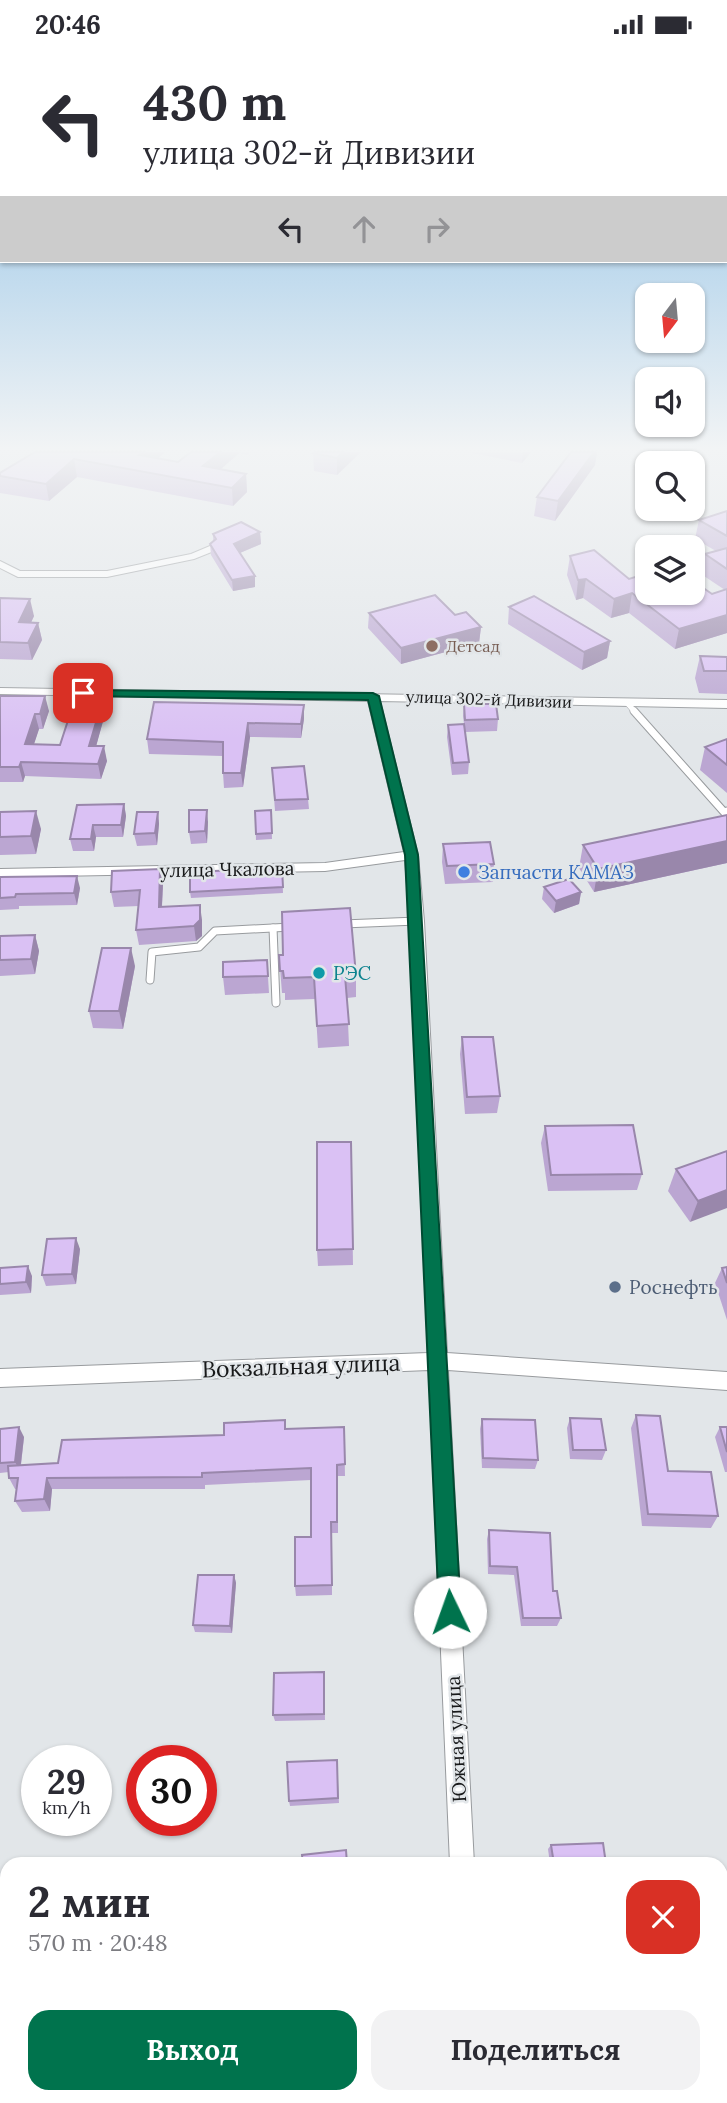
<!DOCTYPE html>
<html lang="ru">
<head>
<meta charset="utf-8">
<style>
	body { margin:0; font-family:Lora,serif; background:#f2f2f3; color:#2b2b33; height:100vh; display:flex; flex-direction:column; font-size:26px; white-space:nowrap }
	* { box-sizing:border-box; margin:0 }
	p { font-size:23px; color:#7c7c81 }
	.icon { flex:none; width:38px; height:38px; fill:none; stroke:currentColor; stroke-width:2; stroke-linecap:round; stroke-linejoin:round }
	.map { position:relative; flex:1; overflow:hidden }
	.panel { position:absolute; left:0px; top:1808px; width:728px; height:247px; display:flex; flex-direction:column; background:#fff; border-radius:21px 21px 0 0; box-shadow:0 2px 5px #0004 }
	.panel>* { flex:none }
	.guide { position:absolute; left:0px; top:0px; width:728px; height:214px; box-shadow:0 2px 5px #0004; background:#fff; color:#2b2b33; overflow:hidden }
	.needle { width:46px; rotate:196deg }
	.controls { position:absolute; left:635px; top:234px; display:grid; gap:14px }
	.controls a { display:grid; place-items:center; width:70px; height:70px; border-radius:14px; background:#fff; box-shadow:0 2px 5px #0004; font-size:35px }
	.speed { position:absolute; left:21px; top:1696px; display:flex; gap:14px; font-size:35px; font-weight:700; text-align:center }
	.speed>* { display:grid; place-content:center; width:91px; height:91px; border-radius:50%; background:#fff; box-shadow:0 2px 5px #0004; line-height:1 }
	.speed small { font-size:18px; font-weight:400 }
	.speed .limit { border:10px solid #d22; background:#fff; color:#111 }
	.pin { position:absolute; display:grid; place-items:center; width:60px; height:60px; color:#fff; margin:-30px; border-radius:14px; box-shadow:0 4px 10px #0006 }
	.me { position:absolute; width:77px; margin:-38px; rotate:357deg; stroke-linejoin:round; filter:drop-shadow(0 0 5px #0008) }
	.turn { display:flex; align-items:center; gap:24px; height:147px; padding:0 28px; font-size:32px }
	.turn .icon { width:91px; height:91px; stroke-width:2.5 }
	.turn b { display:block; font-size:49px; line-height:60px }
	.lanes { display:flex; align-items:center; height:66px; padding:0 28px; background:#0003; justify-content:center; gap:35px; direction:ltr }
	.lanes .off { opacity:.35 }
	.round { display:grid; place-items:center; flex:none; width:74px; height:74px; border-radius:21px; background:#f2f2f3 }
	.headline { display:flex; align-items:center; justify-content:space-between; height:119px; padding:0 28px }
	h1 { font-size:42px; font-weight:800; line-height:52px }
	.primary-button { display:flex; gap:14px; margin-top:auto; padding:14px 28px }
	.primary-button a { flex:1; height:80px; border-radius:21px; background:#00734d; color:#fff; font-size:28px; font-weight:800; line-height:80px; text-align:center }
	.primary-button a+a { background:#f2f2f3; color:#2b2b33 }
	.status { display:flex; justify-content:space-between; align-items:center; height:49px; padding:0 35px; background:#fff; direction:ltr }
	.status svg { height:19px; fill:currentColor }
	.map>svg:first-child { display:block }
</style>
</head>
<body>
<div class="status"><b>20:46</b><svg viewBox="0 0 49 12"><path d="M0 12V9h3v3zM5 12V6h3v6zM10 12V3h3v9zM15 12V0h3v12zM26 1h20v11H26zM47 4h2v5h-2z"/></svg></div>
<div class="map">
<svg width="727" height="2054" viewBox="0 0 727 2054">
	<rect width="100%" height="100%" fill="#e2e6e9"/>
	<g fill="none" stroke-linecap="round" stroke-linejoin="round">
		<defs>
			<path id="lane-far1" d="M627 654 636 664"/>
			<g id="lane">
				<path d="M634 662 724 763 727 762"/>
				<path d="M343 875 417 872"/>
				<path d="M273 879 276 954"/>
				<path d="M150 931 152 903 199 898 215 882 291 878"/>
			</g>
			<g id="street">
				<path d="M210 497 215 500 214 502 194 510 107 528H18L0 519V512L20 522H107L191 505Z"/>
				<path d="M0 639 727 651V659L380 652 418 806 424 872 447 1304 727 1323V1341L448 1321 474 1815H450L429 1321 0 1338V1320L428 1304 410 872 405 811 325 822 0 828V820L325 814 404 803 368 652 0 645Z"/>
				<rect x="459" y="2048" width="26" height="6"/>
			</g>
		</defs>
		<!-- lane-far1 casing -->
		<use href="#lane-far1" stroke="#989b9e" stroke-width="6"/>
		<!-- lane casing -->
		<use href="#lane" stroke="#989b9e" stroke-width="9"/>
		<!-- street casing -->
		<use href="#street" stroke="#989b9e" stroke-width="2"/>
		<!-- lane-far1 -->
		<use href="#lane-far1" stroke="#fff" stroke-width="5"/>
		<!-- lane -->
		<use href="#lane" stroke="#fff" stroke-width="7"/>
		<!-- street -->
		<use href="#street" fill="#fff" fill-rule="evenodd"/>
	</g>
	<!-- wall -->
	<g fill="#bba6d2">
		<path d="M35 403H165L158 409 178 413 191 403H251L247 406 239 404 220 421 246 425 247 443 233 457 77 428 49 452 0 444V424Z"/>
		<path d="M315 403H361L337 426 314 422 313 404Z"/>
		<path d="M467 403H531L522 414Z"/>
		<path d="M571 403H597L595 416 555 472 534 467 537 448Z"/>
		<path d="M727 462V584L675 600 629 564 611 569 583 549 576 551 567 526 570 507 629 530 712 545 725 541 701 525 705 505 716 502 695 490 699 471Z"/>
		<path d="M260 483 261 495 240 504 255 538 233 542 211 506 210 495 213 492V485Z"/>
		<path d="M0 549 34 567 31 574H38L42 591 32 611 0 610Z"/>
		<path d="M509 558 610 592 607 609 582 621 508 575Z"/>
		<path d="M369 564 455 566 481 578 479 594 401 615 368 579Z"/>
		<path d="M700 607 727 608V645L699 644 695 629Z"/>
		<path d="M0 647 49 662 43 680H39L34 695 60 696 103 650 105 665 96 697 107 712 101 730 25 727 23 733H0Z"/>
		<path d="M464 655 498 670 497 682 465 683 469 713 468 725 452 726 447 688 448 676 464 675 463 667Z"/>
		<path d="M304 656V670L301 689 250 688 243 738 224 739 223 724V707L149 705 147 690Z"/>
		<path d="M727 690V744L700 721 705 698Z"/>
		<path d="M272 719 308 750 309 760 275 762Z"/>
		<path d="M124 755 126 767 123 788H96L94 802H73L70 790Z"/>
		<path d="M271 761 272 790 256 791 255 762Z"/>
		<path d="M0 763 41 780 36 805 0 806Z"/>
		<path d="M158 763 159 775 157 796 137 797 134 785Z"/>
		<path d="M727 766V814L594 843 579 819 583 796Z"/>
		<path d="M208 773 207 794 191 795 189 783Z"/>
		<path d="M443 795 494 815 493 833 445 835 442 813Z"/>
		<path d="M282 819 283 844 191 849 190 843Z"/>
		<path d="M0 828 80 839 77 856 19 857V860L0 861Z"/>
		<path d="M163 835 162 858 202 871V887L196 892 139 896 136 881 139 857 114 858 111 843Z"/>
		<path d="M544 838 581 843 579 855 554 864 542 850Z"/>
		<path d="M35 886 39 902 35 925 0 927V887Z"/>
		<path d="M279 906 356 926V948L347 949 349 997 318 999 315 950 285 951V944H282Z"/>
		<path d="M267 911 269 944 225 946 223 928Z"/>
		<path d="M135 917 123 980 93 979 89 962Z"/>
		<path d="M462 988 500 1047 497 1064 465 1065 460 1005Z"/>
		<path d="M545 1077 642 1125 637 1141 548 1142 541 1094Z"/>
		<path d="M351 1093 353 1216 318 1217 317 1201Z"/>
		<path d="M727 1102 690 1173 668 1142 676 1120Z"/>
		<path d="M80 1200 76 1235 46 1237 42 1226Z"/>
		<path d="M727 1218V1271L715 1234 722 1219Z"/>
		<path d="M0 1219 32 1227 31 1244 0 1246Z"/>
		<path d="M636 1366 668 1422 718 1467 711 1479 642 1477 631 1379Z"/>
		<path d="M570 1369 606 1401 602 1411 570 1410 567 1379Z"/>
		<path d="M482 1370 538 1411 535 1420 482 1419 480 1380Z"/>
		<path d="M344 1378 345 1427H338V1484H332V1546L296 1547 295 1537 311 1488V1431L205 1436V1440H52L50 1462 22 1463 15 1452 17 1440H15L9 1429V1423L0 1424V1380L24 1388 21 1416 58 1414 224 1386 286 1380Z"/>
		<path d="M720 1378H727V1423H725L715 1388Z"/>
		<path d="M489 1481 553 1542 561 1569 557 1577H521L514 1526 488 1525 487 1490Z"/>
		<path d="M234 1526 236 1534 232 1584 195 1583 193 1576Z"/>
		<path d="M324 1623 325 1671 275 1672 273 1666Z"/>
		<path d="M337 1711 339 1754 290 1757 289 1752Z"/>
		<path d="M551 1796 606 1815H550L548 1800Z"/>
		<path d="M562 2048H611L584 2054H563Z"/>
	</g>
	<!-- shaded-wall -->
	<g fill="#9987ab">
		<path d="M143 403H165L142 423 139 406Z"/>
		<path d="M220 403H238L239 404 204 435 203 417Z"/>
		<path d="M343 403H361L337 426V409Z"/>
		<path d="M523 403H531L522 414Z"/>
		<path d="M594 403H597L595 416 555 472 558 452Z"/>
		<path d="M74 410 77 428 49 452 46 435Z"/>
		<path d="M246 425 247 443 233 457 232 439Z"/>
		<path d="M260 483 261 495 235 506 234 495Z"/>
		<path d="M255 527V538L233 542 232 531Z"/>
		<path d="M586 530 583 549 576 551 578 531Z"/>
		<path d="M632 544 629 564 611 569 614 550Z"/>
		<path d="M30 550 34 567 23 590 19 573Z"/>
		<path d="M727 566V584L675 600 679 580Z"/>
		<path d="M38 574 42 591 32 611 28 594Z"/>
		<path d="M481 578 479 594 401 615V599Z"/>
		<path d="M610 592 607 609 582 621 584 603Z"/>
		<path d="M45 647 49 662 43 680 40 665Z"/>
		<path d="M103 650 105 665 92 712 89 697Z"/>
		<path d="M304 656V670L301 689V675Z"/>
		<path d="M35 665 39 680 29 710 25 695Z"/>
		<path d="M248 674 250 688 243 738 241 724Z"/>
		<path d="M104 697 107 712 101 730 98 715Z"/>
		<path d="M21 713 25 727 23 733 19 718Z"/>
		<path d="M124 755 126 767 123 788 121 776Z"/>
		<path d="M207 761 208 773 207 794 205 782Z"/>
		<path d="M36 762 41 780 36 805 31 787Z"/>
		<path d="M158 763 159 775 157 796 155 784Z"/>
		<path d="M93 776 96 788 94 802 91 790Z"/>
		<path d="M727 792V814L594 843 598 820Z"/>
		<path d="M160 820 163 835 161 873 159 858Z"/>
		<path d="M77 827 80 839 77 856 74 844Z"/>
		<path d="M581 843 579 855 554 864 556 852Z"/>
		<path d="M200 856 202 871V887L196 892 194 877Z"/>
		<path d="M35 886 39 902 35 925 31 910Z"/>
		<path d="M131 899 135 917 123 980 119 962Z"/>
		<path d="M727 1141V1159L690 1173 698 1152Z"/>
		<path d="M76 1189 80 1200 76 1235 72 1225Z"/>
		<path d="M28 1217 32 1227 31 1244 26 1233Z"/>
		<path d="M19 1378 24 1388 20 1422 15 1413Z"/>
		<path d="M47 1429 52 1440 50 1462 44 1450Z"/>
		<path d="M234 1526 236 1534 232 1584 230 1577Z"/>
	</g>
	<!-- building -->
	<g fill="#dac1f4" stroke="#9987ab" stroke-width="2">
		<path d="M35 403H143L139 406 178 413 191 403H220L203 417 246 425 232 439 74 410 46 435 0 427V424Z"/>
		<path d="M315 403H343L337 409 313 404Z"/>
		<path d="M571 403H594L558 452 537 448Z"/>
		<path d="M727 462V487L699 471Z"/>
		<path d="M241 473 260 483 234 495 255 527 232 531 210 495 216 490 213 485Z"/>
		<path d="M727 499V520L705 505Z"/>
		<path d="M594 501 629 530 648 524V544H693V532L712 545 727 540V566L679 580 632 544 614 550 586 530 578 531 570 507Z"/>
		<path d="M435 546 455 566 466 563 481 578 401 599 369 564Z"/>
		<path d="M534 547 610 592 584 603 509 558Z"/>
		<path d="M0 549 30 550 19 573 38 574 28 594 0 593Z"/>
		<path d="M700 607 727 608V622H704Z"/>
		<path d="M0 647H45L40 665H35L25 695 60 696 75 650H103L89 697H104L98 715 21 713 19 718H0Z"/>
		<path d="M154 653 304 656 301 675 248 674 241 724H223V693L147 690Z"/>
		<path d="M464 655H496L498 670 465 671Z"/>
		<path d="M464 675 469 713 453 714 448 676Z"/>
		<path d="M727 690V716L705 698Z"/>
		<path d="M304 717 308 750 275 751 272 719Z"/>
		<path d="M124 755 121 776H93L91 790H70L77 756Z"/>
		<path d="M189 761H207L205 782 189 783Z"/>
		<path d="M271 761 272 784 256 785 255 762Z"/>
		<path d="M36 762 31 787 0 788V763Z"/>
		<path d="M137 763H158L155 784 134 785Z"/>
		<path d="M727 766V792L598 820 583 796Z"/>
		<path d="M490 793 494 815 447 817 443 795Z"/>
		<path d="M282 819 283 838 190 843V823Z"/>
		<path d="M160 820 159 858 200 856V871L194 877 136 881 140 841 111 843 112 822Z"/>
		<path d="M77 827 74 844 16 845 15 848 0 849V828Z"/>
		<path d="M569 830 581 843 556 852 544 838Z"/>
		<path d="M350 859 356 926 345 927 349 975 317 977 314 928 284 929 283 922H280L279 906H283L282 863Z"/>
		<path d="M35 886 31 910 0 911V887Z"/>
		<path d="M102 899H131L119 962H89Z"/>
		<path d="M267 911 268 927 223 928V913Z"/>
		<path d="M462 988H493L500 1047 467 1048Z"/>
		<path d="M633 1076 642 1125 551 1126 545 1077Z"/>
		<path d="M317 1093H351L353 1200 317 1201Z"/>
		<path d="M727 1102V1141L698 1152 676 1120Z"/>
		<path d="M76 1189 72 1225 42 1226 47 1190Z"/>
		<path d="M28 1217 26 1233 0 1235V1219Z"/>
		<path d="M727 1218V1234L722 1219Z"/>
		<path d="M636 1366 660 1367 668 1422 711 1423 718 1467 648 1465Z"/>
		<path d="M570 1369 601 1370 606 1401H573Z"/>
		<path d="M482 1370 535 1371 538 1411 483 1409Z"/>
		<path d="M285 1371V1380L344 1378 345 1415 337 1416V1473H331L332 1536 295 1537V1488H311V1419L202 1424V1428L47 1429 44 1450 15 1452 18 1429H9L8 1417 58 1414 62 1391 224 1386V1374Z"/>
		<path d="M19 1378 15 1413 0 1414V1380Z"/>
		<path d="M720 1378H727V1403Z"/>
		<path d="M489 1481 550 1484 553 1542H557L561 1569H523L517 1518 490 1517Z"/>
		<path d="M198 1526H234L230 1577 193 1576Z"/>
		<path d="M324 1623V1665L273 1666 274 1624Z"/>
		<path d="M337 1711 338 1749 289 1752 287 1713Z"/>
		<path d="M603 1794 606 1815H554L551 1796Z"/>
		<path d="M346 1801 347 1815H303L302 1806Z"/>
		<rect x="295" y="2048" width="58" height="6"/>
		<path d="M566 2048H611L612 2054H567Z"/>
	</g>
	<!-- sky -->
	<linearGradient id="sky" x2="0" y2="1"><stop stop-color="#81bae4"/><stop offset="0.58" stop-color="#f2f4f5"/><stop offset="1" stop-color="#f2f4f5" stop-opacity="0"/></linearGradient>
	<rect width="727" height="690" fill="url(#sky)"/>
	<!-- route -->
	<path fill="#00734d" stroke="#004b32" stroke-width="2" d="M83 641 373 644 379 647 418 806 461 1563 458 1571 450 1574 443 1571 439 1563 405 806 368 651 79 647 77 644Z"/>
	<!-- markers -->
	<circle fill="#8d6e63" stroke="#e2e6e9" stroke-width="2.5" cx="432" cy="597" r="7"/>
	<circle fill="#3f7fe0" stroke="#e2e6e9" stroke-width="2.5" cx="464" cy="823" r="7"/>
	<circle fill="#0f9aa8" stroke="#e2e6e9" stroke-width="2.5" cx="319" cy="924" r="7"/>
	<circle fill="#5c6f8a" stroke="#e2e6e9" stroke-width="2.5" cx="615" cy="1238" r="7"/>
	<g text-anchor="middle" stroke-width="5" stroke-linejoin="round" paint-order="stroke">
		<!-- far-education labels -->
		<g font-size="16" fill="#785e54" stroke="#e2e6e9" text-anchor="start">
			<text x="446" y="603">Детсад</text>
		</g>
		<!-- far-street labels -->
		<g font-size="16" fill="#18191a" stroke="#e2e6e9">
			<text transform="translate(489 650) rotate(2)" y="6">улица 302-й Дивизии</text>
		</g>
		<!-- street labels -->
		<g font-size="19" fill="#18191a" stroke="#e2e6e9">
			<text transform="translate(227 820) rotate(-1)" y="7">улица Чкалова</text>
			<text transform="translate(456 1690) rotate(-93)" y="7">Южная улица</text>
		</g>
		<!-- shop labels -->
		<g font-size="19" fill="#366cbe" stroke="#e2e6e9" text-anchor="start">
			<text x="478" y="830">Запчасти КАМАЗ</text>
		</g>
		<!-- culture labels -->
		<g font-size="19" fill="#0d838f" stroke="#e2e6e9" text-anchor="start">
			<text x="333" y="931">РЭС</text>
		</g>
		<!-- service labels -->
		<g font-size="19" fill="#4e5e75" stroke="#e2e6e9" text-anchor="start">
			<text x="629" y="1245">Роснефть</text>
		</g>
		<!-- near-street labels -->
		<g font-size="23" fill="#18191a" stroke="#e2e6e9">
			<text transform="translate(301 1317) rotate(-2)" y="8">Вокзальная улица</text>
		</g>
	</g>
</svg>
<div class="controls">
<a><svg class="needle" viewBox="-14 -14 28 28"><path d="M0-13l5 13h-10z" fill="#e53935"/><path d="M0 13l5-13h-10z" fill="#7c7c81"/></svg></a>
<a><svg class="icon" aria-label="sound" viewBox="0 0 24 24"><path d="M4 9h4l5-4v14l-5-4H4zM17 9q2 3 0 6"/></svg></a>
<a><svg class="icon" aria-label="search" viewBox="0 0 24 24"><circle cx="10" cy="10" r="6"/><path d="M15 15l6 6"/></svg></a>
<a><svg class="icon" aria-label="layers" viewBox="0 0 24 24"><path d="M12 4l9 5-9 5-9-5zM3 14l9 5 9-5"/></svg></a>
</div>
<div class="speed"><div>29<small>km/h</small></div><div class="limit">30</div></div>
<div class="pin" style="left:83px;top:644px;background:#d93025"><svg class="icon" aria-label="arrive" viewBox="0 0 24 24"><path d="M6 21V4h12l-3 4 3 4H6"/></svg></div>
<svg class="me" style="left:450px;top:1563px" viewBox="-20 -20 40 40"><circle r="19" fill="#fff"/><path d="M0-13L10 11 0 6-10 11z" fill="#00734d"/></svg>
<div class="guide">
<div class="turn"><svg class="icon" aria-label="left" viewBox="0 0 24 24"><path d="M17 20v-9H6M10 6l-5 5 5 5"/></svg><div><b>430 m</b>улица 302-й Дивизии</div></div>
<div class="lanes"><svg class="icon" aria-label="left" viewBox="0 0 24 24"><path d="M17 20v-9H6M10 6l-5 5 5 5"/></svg><svg class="icon off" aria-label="ahead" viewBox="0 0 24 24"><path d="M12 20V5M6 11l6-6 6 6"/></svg><svg class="icon off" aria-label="right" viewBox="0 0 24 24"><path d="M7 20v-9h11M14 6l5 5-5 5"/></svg></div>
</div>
<section class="panel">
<div class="headline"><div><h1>2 мин</h1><p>570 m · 20:48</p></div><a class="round" style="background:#d93025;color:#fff"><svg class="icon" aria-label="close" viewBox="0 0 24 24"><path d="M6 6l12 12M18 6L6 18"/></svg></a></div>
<div class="primary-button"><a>Выход</a><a>Поделиться</a></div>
</section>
</div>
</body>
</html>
